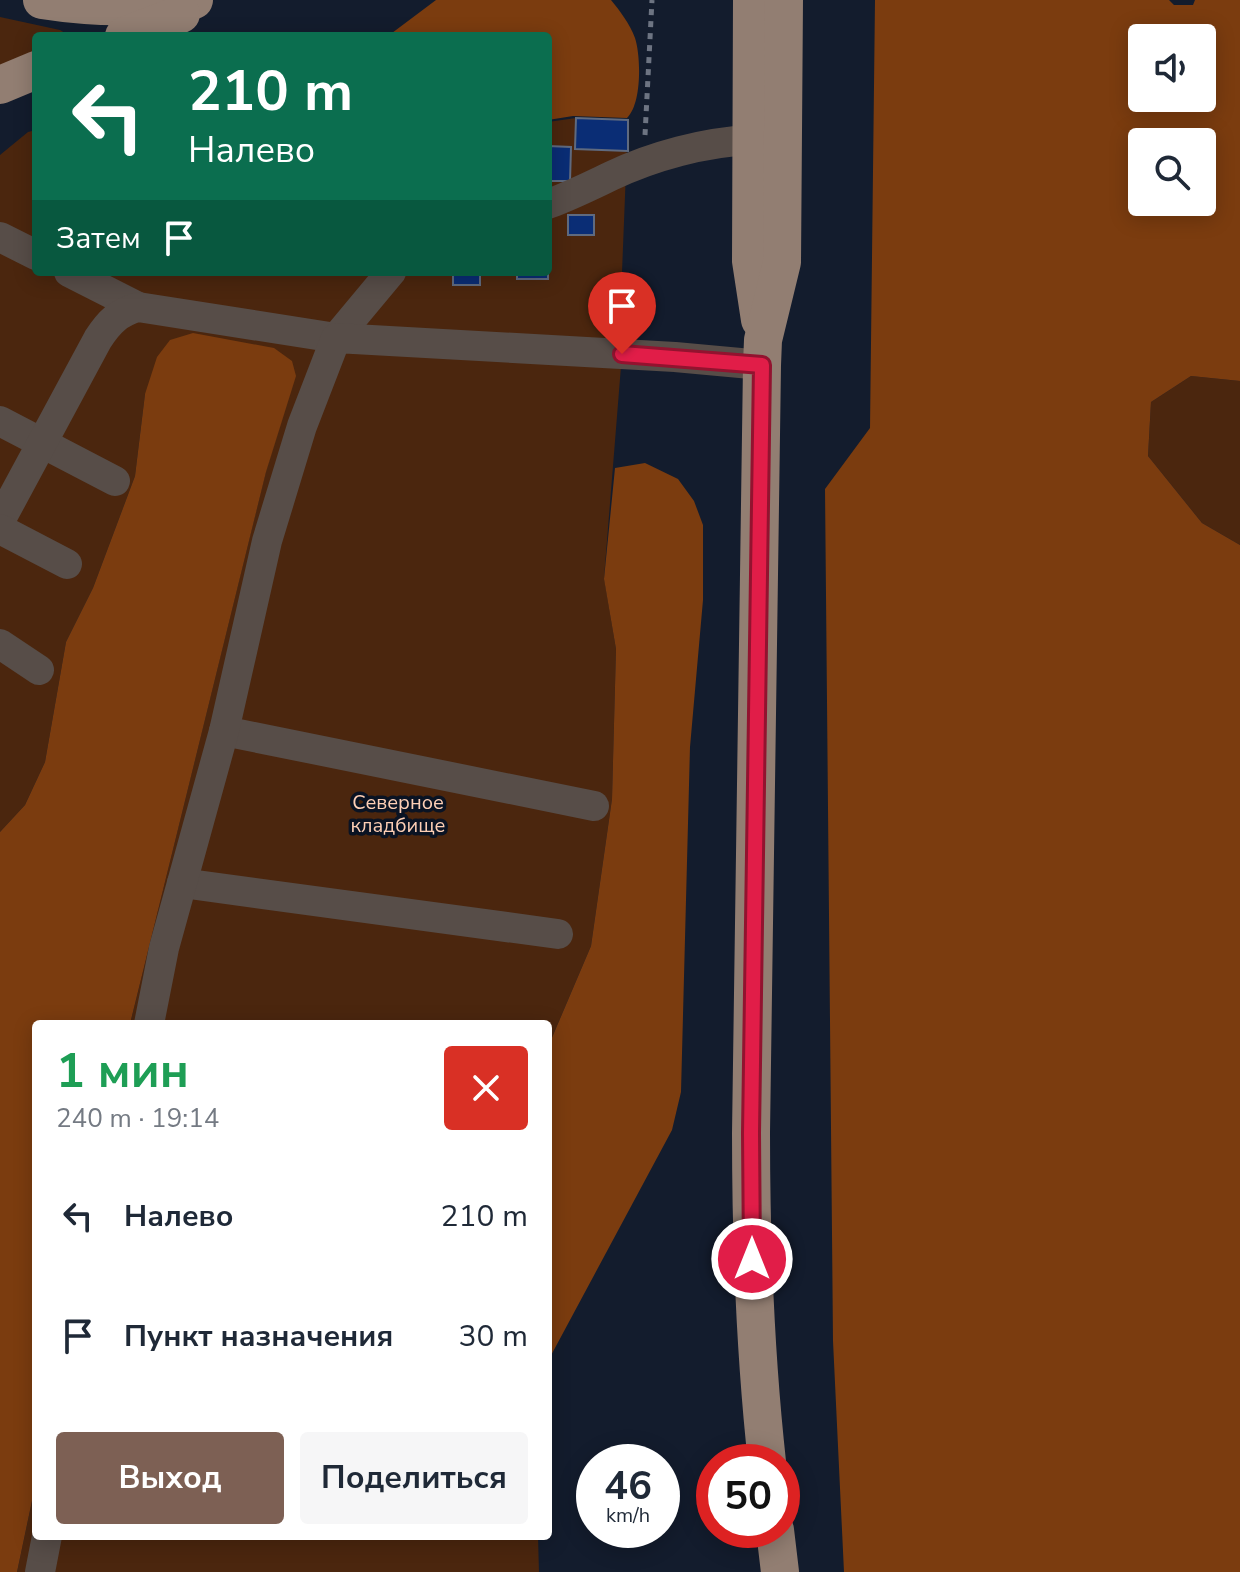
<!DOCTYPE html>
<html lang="ru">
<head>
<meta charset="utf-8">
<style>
	body { margin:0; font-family:"Nunito Sans",sans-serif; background:#f6f6f7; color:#1f2937; height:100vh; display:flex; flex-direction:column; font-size:30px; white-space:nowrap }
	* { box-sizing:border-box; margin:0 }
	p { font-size:26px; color:#747a83 }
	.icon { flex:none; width:44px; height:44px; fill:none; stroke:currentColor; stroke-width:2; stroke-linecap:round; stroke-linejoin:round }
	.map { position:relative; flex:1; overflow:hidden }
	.sheet { position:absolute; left:32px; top:1020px; width:520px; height:520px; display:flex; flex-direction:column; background:#fff; border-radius:8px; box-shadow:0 4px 20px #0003 }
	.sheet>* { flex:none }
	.hud { position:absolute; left:32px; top:32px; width:520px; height:244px; border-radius:8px; box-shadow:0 4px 20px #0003; background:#0b6e4f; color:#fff; overflow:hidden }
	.fabs { position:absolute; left:1128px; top:24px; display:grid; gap:16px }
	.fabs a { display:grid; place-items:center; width:88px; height:88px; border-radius:8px; background:#fff; box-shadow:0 4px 20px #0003; font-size:40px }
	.speed { position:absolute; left:576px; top:1444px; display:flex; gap:16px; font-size:40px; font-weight:700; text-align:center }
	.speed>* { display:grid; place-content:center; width:104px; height:104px; border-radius:50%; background:#fff; box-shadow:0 4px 20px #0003; line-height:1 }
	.speed small { font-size:20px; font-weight:400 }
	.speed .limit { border:12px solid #d22; background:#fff; color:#111 }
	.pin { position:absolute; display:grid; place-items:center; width:68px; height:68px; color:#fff; margin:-82px -34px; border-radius:50% 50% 50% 0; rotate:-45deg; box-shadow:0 0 8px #0007 }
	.pin .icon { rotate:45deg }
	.me { position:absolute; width:88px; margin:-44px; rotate:0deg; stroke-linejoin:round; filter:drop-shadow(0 0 6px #0008) }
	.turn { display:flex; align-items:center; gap:28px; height:168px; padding:0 24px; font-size:36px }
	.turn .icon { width:104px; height:104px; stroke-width:2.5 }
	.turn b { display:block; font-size:56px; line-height:68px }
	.then { display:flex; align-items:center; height:76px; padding:0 24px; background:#0003; gap:16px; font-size:30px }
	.round { display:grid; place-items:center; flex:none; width:84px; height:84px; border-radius:8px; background:#f6f6f7 }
	.headline { display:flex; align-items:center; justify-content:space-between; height:136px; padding:0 24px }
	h1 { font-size:48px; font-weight:700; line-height:60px; color:#1e9e55 }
	.action { display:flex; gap:16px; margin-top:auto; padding:16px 24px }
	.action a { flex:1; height:92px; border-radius:8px; background:#7d6054; color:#fff; font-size:32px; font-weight:700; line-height:92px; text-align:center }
	.action a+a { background:#f6f6f7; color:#1f2937 }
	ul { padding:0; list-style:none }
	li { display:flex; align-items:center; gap:24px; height:120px; padding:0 24px }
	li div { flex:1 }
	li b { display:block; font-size:30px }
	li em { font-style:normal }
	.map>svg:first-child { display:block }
</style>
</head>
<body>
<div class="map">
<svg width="1240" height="1572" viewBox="0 0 1240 1572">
	<rect width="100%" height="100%" fill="#131c2d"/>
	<!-- green -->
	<g fill="#4b260e">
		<path d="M0 17 60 30 68 35 36 36V53L0 66Z"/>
		<path d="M576 118 628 120 621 298 622 354 604 578 616 649 612 799 591 946 548 1047V1024H130L266 471 295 376 145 394 135 476 93 588 66 642 45 762 25 805 0 832V155L28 132 36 130V272H548V122Z"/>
		<path d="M1191 376 1240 381V545L1202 523 1148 456 1151 402Z"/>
		<path d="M36 1482V1536H538L539 1572H17Z"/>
	</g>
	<!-- forest -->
	<g fill="#7b3c0f" fill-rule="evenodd">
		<path d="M436 0H611C620 11 630 24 635 38 641 56 642 104 627 118L573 116 548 120V36H388Z"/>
		<path d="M875 0H1169L1174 5H1193L1195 0H1240V381L1191 376 1151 402 1148 456 1202 523 1240 545V1572H844L833 1341 825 489 870 428ZM1142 38H1202V98H1142ZM1142 142H1202V202H1142Z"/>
		<path d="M193 333 274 348 292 361 296 376 266 472 130 1024H36V1482L17 1572H0V832L25 805 45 762 66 642 93 588 135 476 145 394 157 357 170 340Z"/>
		<path d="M645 463 678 479 694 501 703 525V600L690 747 681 1092 672 1130 548 1361V1047L591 946 612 799 616 649 604 579 615 468Z"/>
	</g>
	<!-- building -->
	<g fill="#0a2d75" stroke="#5f6a7f" stroke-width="2">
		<path d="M576 118 628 120V151L575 149Z"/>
		<path d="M548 146 571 147 570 181H548Z"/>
		<rect x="568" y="215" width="26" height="20"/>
		<rect x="453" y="272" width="27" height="13"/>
		<rect x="517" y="272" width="31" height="7"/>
	</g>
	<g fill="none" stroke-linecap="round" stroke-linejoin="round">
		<!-- path -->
		<path stroke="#6d7482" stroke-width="5" stroke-dasharray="6 6" stroke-linecap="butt" d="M645 135 652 0"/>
		<!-- minor -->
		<g stroke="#574d48" stroke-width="30">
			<path d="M548 204C570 196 590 186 611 176 653 156 705 142 751 140"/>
			<path d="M0 237 36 255"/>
			<path d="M69 272 138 307"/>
			<path d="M0 421 115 481"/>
			<path d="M0 521 98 339C109 322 118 313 138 307L336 338 391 272"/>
			<path d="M0 529 67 564"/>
			<path d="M0 644 39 670"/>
			<path d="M224 731 594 806"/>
			<path d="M182 883 558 934"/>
			<path d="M149 1024 164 948 224 731 267 541 302 426 336 338 675 357 762 365"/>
			<path d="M40 1572 47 1536"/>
		</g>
		<!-- major -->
		<g stroke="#927e72" stroke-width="38">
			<path d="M42 0C93 8 143 9 194 0"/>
			<path d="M752 0 751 261 760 320"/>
			<path d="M124 36 181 14"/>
			<path d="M0 85 36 70"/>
			<path d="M767 1462C755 1352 751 1243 751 1133L762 365 763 340 782 262 784 0"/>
			<path d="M775 1530 780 1572"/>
		</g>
	</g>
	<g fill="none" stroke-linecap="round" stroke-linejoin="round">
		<defs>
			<path id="route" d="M622 354 762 365 751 1133 752 1259"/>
		</defs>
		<!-- route casing -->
		<use href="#route" stroke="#92132f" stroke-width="20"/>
		<!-- route -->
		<use href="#route" stroke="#e11d48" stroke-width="14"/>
	</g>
	<g text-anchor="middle" stroke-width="7" stroke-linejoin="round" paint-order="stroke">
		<!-- park labels -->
		<g font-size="20" fill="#fecfb5" stroke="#0a1323">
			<text x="398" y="809">Северное<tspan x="398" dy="23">кладбище</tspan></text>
		</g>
	</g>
</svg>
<div class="fabs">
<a><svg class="icon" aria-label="sound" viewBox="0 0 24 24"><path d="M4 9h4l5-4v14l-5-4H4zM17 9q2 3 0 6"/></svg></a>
<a><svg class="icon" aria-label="search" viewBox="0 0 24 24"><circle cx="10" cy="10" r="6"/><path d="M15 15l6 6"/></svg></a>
</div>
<div class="speed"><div>46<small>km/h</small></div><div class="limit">50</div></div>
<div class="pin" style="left:622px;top:354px;background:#d93025"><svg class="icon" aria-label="arrive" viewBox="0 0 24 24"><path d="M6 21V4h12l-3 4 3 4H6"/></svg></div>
<svg class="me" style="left:752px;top:1259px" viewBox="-20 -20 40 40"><circle r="17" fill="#e11d48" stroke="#fff" stroke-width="3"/><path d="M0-11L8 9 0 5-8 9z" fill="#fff"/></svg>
<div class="hud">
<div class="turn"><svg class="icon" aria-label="left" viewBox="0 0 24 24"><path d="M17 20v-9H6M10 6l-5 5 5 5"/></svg><div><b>210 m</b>Налево</div></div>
<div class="then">Затем<svg class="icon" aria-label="arrive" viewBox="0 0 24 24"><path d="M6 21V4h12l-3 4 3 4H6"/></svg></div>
</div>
<section class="sheet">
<div class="headline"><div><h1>1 мин</h1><p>240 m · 19:14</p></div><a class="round" style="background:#d93025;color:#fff"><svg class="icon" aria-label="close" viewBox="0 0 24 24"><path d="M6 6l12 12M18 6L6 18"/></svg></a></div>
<ul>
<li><svg class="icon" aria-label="left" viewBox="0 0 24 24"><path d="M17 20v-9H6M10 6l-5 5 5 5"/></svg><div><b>Налево</b></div><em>210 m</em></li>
<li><svg class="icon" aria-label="arrive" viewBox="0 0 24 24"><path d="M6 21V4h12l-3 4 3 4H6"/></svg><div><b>Пункт назначения</b></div><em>30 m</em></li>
</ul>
<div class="action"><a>Выход</a><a>Поделиться</a></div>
</section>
</div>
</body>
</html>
